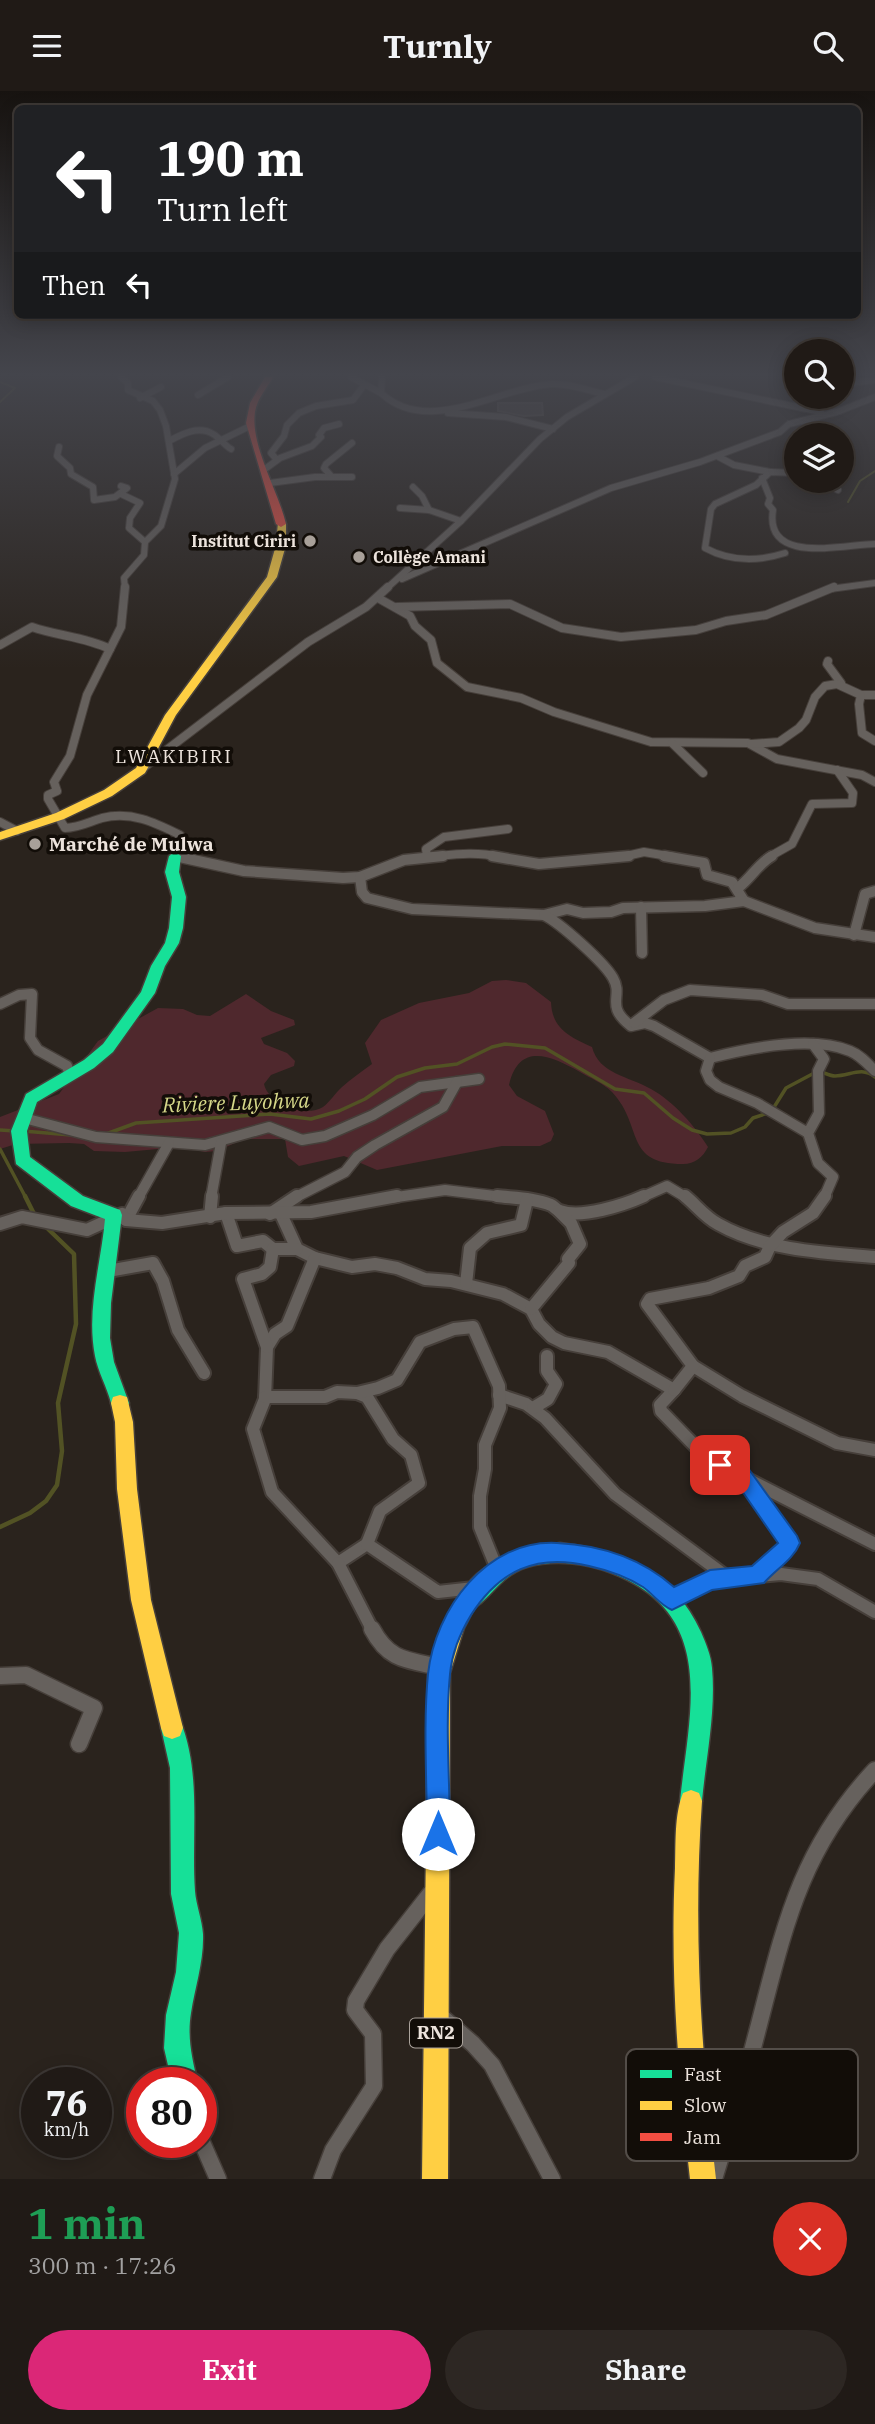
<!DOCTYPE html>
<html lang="en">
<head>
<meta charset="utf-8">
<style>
	body { margin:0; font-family:"IBM Plex Serif",serif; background:#2d2723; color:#f1f3f6; height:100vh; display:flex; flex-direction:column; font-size:26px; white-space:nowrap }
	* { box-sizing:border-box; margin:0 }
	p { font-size:23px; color:#a2a1a1 }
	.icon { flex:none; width:38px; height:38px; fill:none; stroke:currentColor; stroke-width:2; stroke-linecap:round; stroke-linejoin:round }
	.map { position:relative; height:2088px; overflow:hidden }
	.side { display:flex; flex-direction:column; background:#201a16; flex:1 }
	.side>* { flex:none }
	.top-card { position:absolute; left:14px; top:14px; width:847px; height:214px; border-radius:10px; box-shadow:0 4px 18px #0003,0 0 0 2px #3d3835; background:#202124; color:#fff; overflow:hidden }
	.controls { position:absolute; left:784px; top:248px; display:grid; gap:14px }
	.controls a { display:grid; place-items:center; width:70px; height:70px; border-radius:50%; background:#201a16; box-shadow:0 4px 18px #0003,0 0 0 2px #3d3835; font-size:35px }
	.speed { position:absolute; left:21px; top:1976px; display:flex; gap:14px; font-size:35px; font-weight:700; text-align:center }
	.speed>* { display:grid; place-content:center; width:91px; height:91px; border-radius:50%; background:#201a16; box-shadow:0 4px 18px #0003,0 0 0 2px #3d3835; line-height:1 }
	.speed small { font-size:18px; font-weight:400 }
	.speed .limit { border:10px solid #d22; background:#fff; color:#111 }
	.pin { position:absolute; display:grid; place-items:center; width:60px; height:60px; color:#fff; margin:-30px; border-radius:14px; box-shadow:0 4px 10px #0006 }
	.me { position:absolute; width:77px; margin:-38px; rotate:0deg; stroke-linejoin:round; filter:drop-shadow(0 0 5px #0008) }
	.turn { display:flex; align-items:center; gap:24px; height:147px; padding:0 28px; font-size:32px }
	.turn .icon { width:91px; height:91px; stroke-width:2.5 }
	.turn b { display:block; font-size:49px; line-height:60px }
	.then { display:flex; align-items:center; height:66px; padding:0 28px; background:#0003; gap:14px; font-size:26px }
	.round { display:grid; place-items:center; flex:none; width:74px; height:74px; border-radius:37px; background:#2d2723 }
	.overview { display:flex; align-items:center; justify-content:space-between; height:119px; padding:0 28px }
	h1 { font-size:42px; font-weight:700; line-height:52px; color:#1e9e55 }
	.cta { display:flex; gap:14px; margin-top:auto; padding:14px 28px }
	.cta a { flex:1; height:80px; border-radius:42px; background:#db2777; color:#fff; font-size:28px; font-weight:700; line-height:80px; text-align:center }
	.cta a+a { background:#2d2723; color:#f1f3f6 }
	header { display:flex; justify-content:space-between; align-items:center; height:91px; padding:0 28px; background:#201a16; font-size:32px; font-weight:700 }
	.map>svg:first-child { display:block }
</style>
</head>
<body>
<header><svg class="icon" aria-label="menu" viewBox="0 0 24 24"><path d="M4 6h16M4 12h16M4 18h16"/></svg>Turnly<svg class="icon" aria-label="search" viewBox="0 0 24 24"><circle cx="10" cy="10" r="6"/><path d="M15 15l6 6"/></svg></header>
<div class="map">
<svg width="875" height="2088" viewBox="0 0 875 2088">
	<rect width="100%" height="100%" fill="#2a231d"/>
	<!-- green -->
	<path fill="#4f282d" d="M506 889 526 892 551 911C552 938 570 946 592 956 599 983 628 985 651 998 673 1010 695 1035 708 1056 703 1066 695 1073 683 1073 623 1073 644 1035 612 1001 603 992 590 987 580 981 550 964 519 951 509 994L517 1005 545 1020 554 1043 551 1050 540 1055H502L377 1079 344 1065 299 1075 288 1066 285 1048H244L217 1060 205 1061 180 1056 125 1061 94 1060 84 1053 69 1052 16 1053 0 1058V1026L59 1003 98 950 158 917 183 918 197 924 210 925 246 903 271 920 294 929 295 934 261 947 264 953 287 962 295 970 294 975 271 984 264 993C268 1013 305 1027 323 1016 330 1011 335 1002 342 996 351 988 362 980 372 973L365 952 381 929 419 912 469 902 492 890Z"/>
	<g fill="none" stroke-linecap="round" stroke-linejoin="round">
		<!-- stream-far2 -->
		<g stroke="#525224" stroke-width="2">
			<path d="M0 291 15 297 0 311"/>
			<path d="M848 411 860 390 875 380"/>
		</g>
		<!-- stream-far1 -->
		<g stroke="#525224" stroke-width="3.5">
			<path d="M0 1039 15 1040"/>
			<path d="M23 1040 71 1044"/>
			<path d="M106 1043 136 1032 270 1023 311 1028 339 1020 365 1008 397 986 425 977 457 973 492 956 505 953 545 957 615 998 644 1002 673 1027 692 1039 707 1043 731 1042 745 1036 753 1027 771 1021 786 997 818 980C823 981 830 985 835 985 850 985 861 975 875 986"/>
			<path d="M0 1058 26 1107"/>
		</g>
		<!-- stream -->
		<g stroke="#525224" stroke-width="4.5">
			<path d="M25 1105 35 1125"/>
			<path d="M0 1436 30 1422 46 1410 57 1394 62 1360 58 1312 76 1233 74 1163 45 1135"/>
		</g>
	</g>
	<!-- building -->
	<path fill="#453e3a" stroke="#524b47" stroke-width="2" d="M498 312H542L543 324 524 325 498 320Z"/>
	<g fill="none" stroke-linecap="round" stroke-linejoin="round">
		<defs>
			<g id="street-far4">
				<path d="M121 286 128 292V299L153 310 160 319 166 335 175 388 161 435 145 451 144 464 124 487 125 498"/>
				<path d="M351 286 381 302"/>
				<path d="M382 286 381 302C428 346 497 297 551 293 569 292 587 299 604 303"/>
				<path d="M655 286 821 321V324"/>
				<path d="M842 293 875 289"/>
				<path d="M198 304 228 286"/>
				<path d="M140 307 161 296"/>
				<path d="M448 322 506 326 553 338"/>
				<path d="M169 350C182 343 199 334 213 343 220 347 224 354 231 358"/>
				<path d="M59 356 57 365 70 377 71 383 93 396 94 409 115 406 127 397 121 395"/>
				<path d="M717 365 734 374 770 381"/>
				<path d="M277 369 271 362 284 345 287 334 299 322 316 315 353 309 364 294"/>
				<path d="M265 378 280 367 312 355 321 346 319 344 324 337 339 333"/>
				<path d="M174 383 205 357 250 335"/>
				<path d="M331 385 324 377 326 373 352 352"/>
				<path d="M762 387 770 407 768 413 773 419C764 475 845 453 875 453"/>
				<path d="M820 390 838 399"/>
				<path d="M270 392 315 386H352"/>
				<path d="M413 396 422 405 429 419"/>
				<path d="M121 403 140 412 130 427 129 437 145 451"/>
				<path d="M400 417 429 419 461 430"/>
				<path d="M785 462C757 471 731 471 705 457L711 418 715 413 756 394 770 381 796 382"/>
				<path d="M402 488 611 397 700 371 780 341 789 333 837 321 875 306"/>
				<path d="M386 498 461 430 540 348 567 326 635 286"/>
				<path d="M830 498 875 492"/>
			</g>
			<g id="street-far3">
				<path d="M125 496 121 536 87 604 70 665 54 691 57 700 48 704V708L65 737C78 737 89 731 102 727 131 720 154 731 180 744L175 765 182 766"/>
				<path d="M378 507 410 525 415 535 431 549 437 572 467 596 521 607 554 621 651 651 748 652 777 668 862 684 875 691"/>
				<path d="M397 516 510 513 562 537 621 546 696 539 726 530 766 524 834 496"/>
				<path d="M0 554 32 536C58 545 85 546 110 558"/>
				<path d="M828 570 827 573 841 592"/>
				<path d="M861 604H875"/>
				<path d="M672 652 703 682"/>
				<path d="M751 653 779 651 799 637 806 629 815 606 825 595 837 593 861 604 859 613 862 642 875 650"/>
				<path d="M143 677 308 551 366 516 388 496"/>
				<path d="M0 731 17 740"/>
				<path d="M427 766C451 764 475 760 499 766"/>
				<path d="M427 766 426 758 444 746 508 738"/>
				<path d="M622 766 644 761 674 766"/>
				<path d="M769 766 792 753 812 713 852 712 853 702 837 679"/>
			</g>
			<g id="street-far2">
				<path d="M175 765 244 780 343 787 360 786 404 769 443 765"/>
				<path d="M492 765 539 773 629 765"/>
				<path d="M664 765 704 772 707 784 732 791 744 810"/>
				<path d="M360 786 362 801 367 807 412 818 544 824 567 818 583 822 611 821 623 817 705 815 744 810 815 837 875 846"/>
				<path d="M738 797C752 786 758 773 772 765"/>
				<path d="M641 816 642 862"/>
				<path d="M544 824C560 832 604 871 613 887 624 906 604 914 631 935L645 932 654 935 710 967C749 957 811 944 850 960 860 964 867 972 875 980"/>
				<path d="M854 844 865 803 875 800"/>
				<path d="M0 913 19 904 32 903 30 947 38 959 67 975 70 985"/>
				<path d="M634 932 664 909 690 899 762 904 788 913H875"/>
				<path d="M813 953 824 968 818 980 819 1022 808 1042 818 1072 833 1086 824 1107"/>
				<path d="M710 967 706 980 710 989 719 996 757 1012 808 1042"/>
				<path d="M24 1027 96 1046 205 1054 269 1036 302 1049 325 1045 373 1024 420 996 479 988"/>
				<path d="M138 1107 169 1052"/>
				<path d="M211 1107 221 1052"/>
				<path d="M294 1107 345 1081 357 1066 375 1054 443 1016 457 991"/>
				<path d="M390 1107 445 1099 511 1107"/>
				<path d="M640 1107 667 1095 687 1107"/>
			</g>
			<g id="street-far1">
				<path d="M497 1105C514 1107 535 1107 551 1114 554 1115 556 1119 560 1120 581 1128 624 1114 644 1105"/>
				<path d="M685 1105C696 1114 705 1126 718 1133 764 1159 823 1162 875 1166"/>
				<path d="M226 1122 237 1155 263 1150 273 1158"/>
				<path d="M270 1123 297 1105"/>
				<path d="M281 1123 297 1158 315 1167 352 1176 375 1173 397 1177 425 1188 451 1190 503 1203 531 1218 539 1233 552 1246 564 1252 608 1261 674 1299 660 1314 661 1320 696 1356 720 1374 875 1453"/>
				<path d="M210 1126 212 1105"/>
				<path d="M126 1129 139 1105"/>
				<path d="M0 1133 22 1126 87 1139 122 1123 126 1129 162 1132 226 1122 311 1121 397 1105"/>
				<path d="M315 1167 287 1235 275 1243 267 1256 265 1308 253 1338 272 1401 338 1472 367 1453"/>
				<path d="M108 1180 153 1172 163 1190 178 1239 204 1282"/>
				<path d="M466 1193 470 1157 487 1142 521 1134 527 1109"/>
				<path d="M531 1218 569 1172 568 1168 580 1153 571 1132 559 1120"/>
				<path d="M267 1256 243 1188 262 1183 270 1176 273 1158H297"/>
				<path d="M693 1275 742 1305 837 1352 875 1359"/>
				<path d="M674 1299 693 1275 647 1213 650 1208 709 1197 739 1185 745 1175 765 1166 770 1155 783 1141 813 1122 825 1105"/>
				<path d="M357 1302 367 1306 393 1348 411 1364 419 1392 380 1420 367 1453 438 1501 474 1497"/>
				<path d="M499 1304 526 1313 545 1327 615 1403 727 1486"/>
				<path d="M265 1306H325L337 1301 357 1302 378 1297 397 1289 420 1251 454 1238 473 1236 499 1295 500 1317 485 1354V1378L480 1405V1436L497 1478"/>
				<path d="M533 1317 548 1308 556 1293 547 1280V1265"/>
				<path d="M743 1386 790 1452 757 1485"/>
				<path d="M338 1472 373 1540"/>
				<path d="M672 1508 710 1489 781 1483 818 1488 875 1521"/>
			</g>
			<g id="street">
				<path d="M372 1538C389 1570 407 1569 440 1576"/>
				<path d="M1 1585 26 1584 94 1617 79 1653"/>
				<path d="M444 1928 473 1953 492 1974 552 2088"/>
				<path d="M201 2049 218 2088"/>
				<path d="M322 2088 333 2059 374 1995 373 1943 355 1919 356 1910 387 1858 431 1802"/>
				<path d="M714 2088C728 2042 743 1996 755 1949 783 1843 797 1762 875 1679"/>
			</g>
			<g id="fast">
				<path d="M175 761 181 765 179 781 186 806 183 837 179 852 165 875 155 902 113 961 94 977 37 1011 27 1040 30 1066 83 1105 120 1119 122 1124 111 1212 110 1247 114 1271 129 1312 127 1318 120 1320 113 1318 111 1312C107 1296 98 1281 95 1265 86 1219 101 1173 105 1128L71 1115 16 1073 11 1040 26 1003 84 969 103 953 141 901 151 875 165 852 169 837 172 806 165 781 169 765Z"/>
				<path d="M560 1452C622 1459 674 1481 701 1541 706 1553 711 1564 712 1577 716 1621 706 1666 702 1710L699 1718 691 1721 683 1718 680 1710C689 1621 719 1524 612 1482 586 1472 555 1468 527 1476 498 1485 490 1511 468 1520L461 1517 458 1510C474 1470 522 1457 560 1452Z"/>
				<path d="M172 1626 180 1629C202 1682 191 1744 195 1800 196 1814 202 1828 203 1843 204 1870 195 1896 191 1922 187 1946 192 1968 198 1992H172L164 1957 166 1924 176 1881 179 1842 171 1803 170 1677 161 1637 164 1629Z"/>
			</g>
			<g id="slow">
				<path d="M278 431 286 433V454L277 486 176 624 145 682 112 705 64 728 0 749V741L56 722 104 699 136 677 165 624 267 486 276 454Z"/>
				<path d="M120 1304 127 1306 133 1331 137 1398 151 1509 183 1637 180 1645 172 1648 164 1645 161 1637 131 1509 117 1398 115 1331 111 1312 113 1306Z"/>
				<path d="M468 1500 475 1503 478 1510 464 1537 450 1582 448 2088H422L428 1582C435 1561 447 1508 468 1500Z"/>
				<path d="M691 1699 699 1702 702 1710C693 1837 701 1962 716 2088H690C678 1984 670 1881 675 1777 676 1753 674 1724 683 1702Z"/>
			</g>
			<path id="jam" d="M265 286H273C267 297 257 308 255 321 250 354 278 399 286 433L281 436 276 433 246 332 250 312Z"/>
		</defs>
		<!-- street-far4 casing -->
		<use href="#street-far4" stroke="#463f3a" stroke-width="8"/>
		<!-- street-far3 casing -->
		<use href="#street-far3" stroke="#463f3a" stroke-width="10"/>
		<!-- street-far2 casing -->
		<use href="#street-far2" stroke="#463f3a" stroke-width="13"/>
		<!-- street-far1 casing -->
		<use href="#street-far1" stroke="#463f3a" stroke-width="16"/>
		<!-- street casing -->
		<use href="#street" stroke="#463f3a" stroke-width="19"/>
		<!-- fast casing -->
		<use href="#fast" stroke="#463f3a" stroke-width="3"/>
		<!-- slow casing -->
		<use href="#slow" stroke="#463f3a" stroke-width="3"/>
		<!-- jam casing -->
		<use href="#jam" stroke="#463f3a" stroke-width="3"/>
		<!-- street-far4 -->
		<use href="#street-far4" stroke="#66615d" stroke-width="6"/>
		<!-- street-far3 -->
		<use href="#street-far3" stroke="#66615d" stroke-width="8"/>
		<!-- street-far2 -->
		<use href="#street-far2" stroke="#66615d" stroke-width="10"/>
		<!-- street-far1 -->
		<use href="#street-far1" stroke="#66615d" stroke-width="12"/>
		<!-- street -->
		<use href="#street" stroke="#66615d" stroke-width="16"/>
		<!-- fast -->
		<use href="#fast" fill="#16e098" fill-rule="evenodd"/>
		<!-- slow -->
		<use href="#slow" fill="#ffcf43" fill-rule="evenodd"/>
		<!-- jam -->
		<use href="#jam" fill="#f24e42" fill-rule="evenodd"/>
	</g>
	<!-- sky -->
	<linearGradient id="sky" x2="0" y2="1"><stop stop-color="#171310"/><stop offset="0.49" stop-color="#44454c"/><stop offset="1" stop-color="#44454c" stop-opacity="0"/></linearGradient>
	<rect width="875" height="578" fill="url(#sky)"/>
	<!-- route -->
	<path fill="#1a73e8" stroke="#114b97" stroke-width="2" d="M720 1365 748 1377 797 1445 800 1452C793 1469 776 1478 764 1492L712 1499 672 1519C660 1514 653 1503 643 1496 627 1486 607 1479 589 1475 536 1462 499 1480 471 1524 460 1542 452 1562 450 1583 445 1635 450 1691 450 1743L447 1751 438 1755 430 1751 427 1743C427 1693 423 1633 428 1583 435 1518 487 1448 557 1452 600 1454 641 1467 674 1496L710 1479 752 1475 778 1452 735 1390 713 1381 710 1374 713 1368Z"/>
	<!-- markers -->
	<g fill="#a8a099" stroke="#120d08" stroke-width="2.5">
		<circle cx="310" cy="450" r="7"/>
		<circle cx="359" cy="466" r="7"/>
		<circle cx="35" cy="753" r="7"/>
	</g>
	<g text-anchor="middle" stroke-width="7" stroke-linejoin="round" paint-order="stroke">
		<!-- far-poi labels -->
		<g font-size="16" font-weight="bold" fill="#ece3dc" stroke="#120d08" text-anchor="end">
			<text x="296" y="456">Institut Ciriri</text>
			<text x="373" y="472" text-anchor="start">Collège Amani</text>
		</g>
		<!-- shield labels -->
		<rect fill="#120d08" stroke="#aba39c" stroke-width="2" x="410" y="1927.5" width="52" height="29" rx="5"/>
		<g font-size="18" font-weight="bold" fill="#ece3dc">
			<text x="436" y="1948">RN2</text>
		</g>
		<!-- far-quarter labels -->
		<g font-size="19" letter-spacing="2" fill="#ece3dc" stroke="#120d08">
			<text x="174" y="672">LWAKIBIRI</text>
		</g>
		<!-- poi labels -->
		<g font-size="19" font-weight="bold" fill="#ece3dc" stroke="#120d08" text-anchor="start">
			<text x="49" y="760">Marché de Mulwa</text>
		</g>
		<!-- water labels -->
		<g font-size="21" font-style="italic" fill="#d6d889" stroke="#120d08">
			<text transform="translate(236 1012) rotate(-2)" y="7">Riviere Luyohwa</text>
		</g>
	</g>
	<!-- legend -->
	<rect x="626" y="1958" width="232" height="112" rx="10" fill="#120d08" stroke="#534d48" stroke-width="2"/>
	<rect x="640" y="1979" width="32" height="8" fill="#16e098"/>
	<rect x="640" y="2010" width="32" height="9" fill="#ffcf43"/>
	<rect x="640" y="2042" width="32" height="8" fill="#f24e42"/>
	<g font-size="19" fill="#ece3dc">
		<text x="684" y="1990">Fast</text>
		<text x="684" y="2021">Slow</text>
		<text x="684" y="2053">Jam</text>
	</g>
</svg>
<div class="controls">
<a><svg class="icon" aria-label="search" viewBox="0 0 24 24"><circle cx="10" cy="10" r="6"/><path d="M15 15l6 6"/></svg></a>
<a><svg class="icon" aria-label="layers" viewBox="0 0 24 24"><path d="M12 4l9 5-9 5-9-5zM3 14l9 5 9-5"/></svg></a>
</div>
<div class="speed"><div>76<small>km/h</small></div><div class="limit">80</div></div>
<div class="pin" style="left:720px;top:1374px;background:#d93025"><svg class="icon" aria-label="arrive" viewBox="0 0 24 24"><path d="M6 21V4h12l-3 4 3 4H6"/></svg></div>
<svg class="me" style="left:438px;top:1743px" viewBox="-20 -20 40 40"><circle r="19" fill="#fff"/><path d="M0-13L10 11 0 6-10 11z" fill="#1a73e8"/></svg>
<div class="top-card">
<div class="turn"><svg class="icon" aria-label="left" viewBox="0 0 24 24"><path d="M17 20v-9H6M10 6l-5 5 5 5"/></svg><div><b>190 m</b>Turn left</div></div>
<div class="then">Then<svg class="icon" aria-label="left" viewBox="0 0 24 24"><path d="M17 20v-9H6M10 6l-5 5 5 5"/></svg></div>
</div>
</div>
<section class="side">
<div class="overview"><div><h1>1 min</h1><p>300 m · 17:26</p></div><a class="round" style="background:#d93025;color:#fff"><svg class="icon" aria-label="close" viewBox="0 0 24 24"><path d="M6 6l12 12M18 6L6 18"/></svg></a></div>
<div class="cta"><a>Exit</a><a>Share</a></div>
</section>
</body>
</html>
